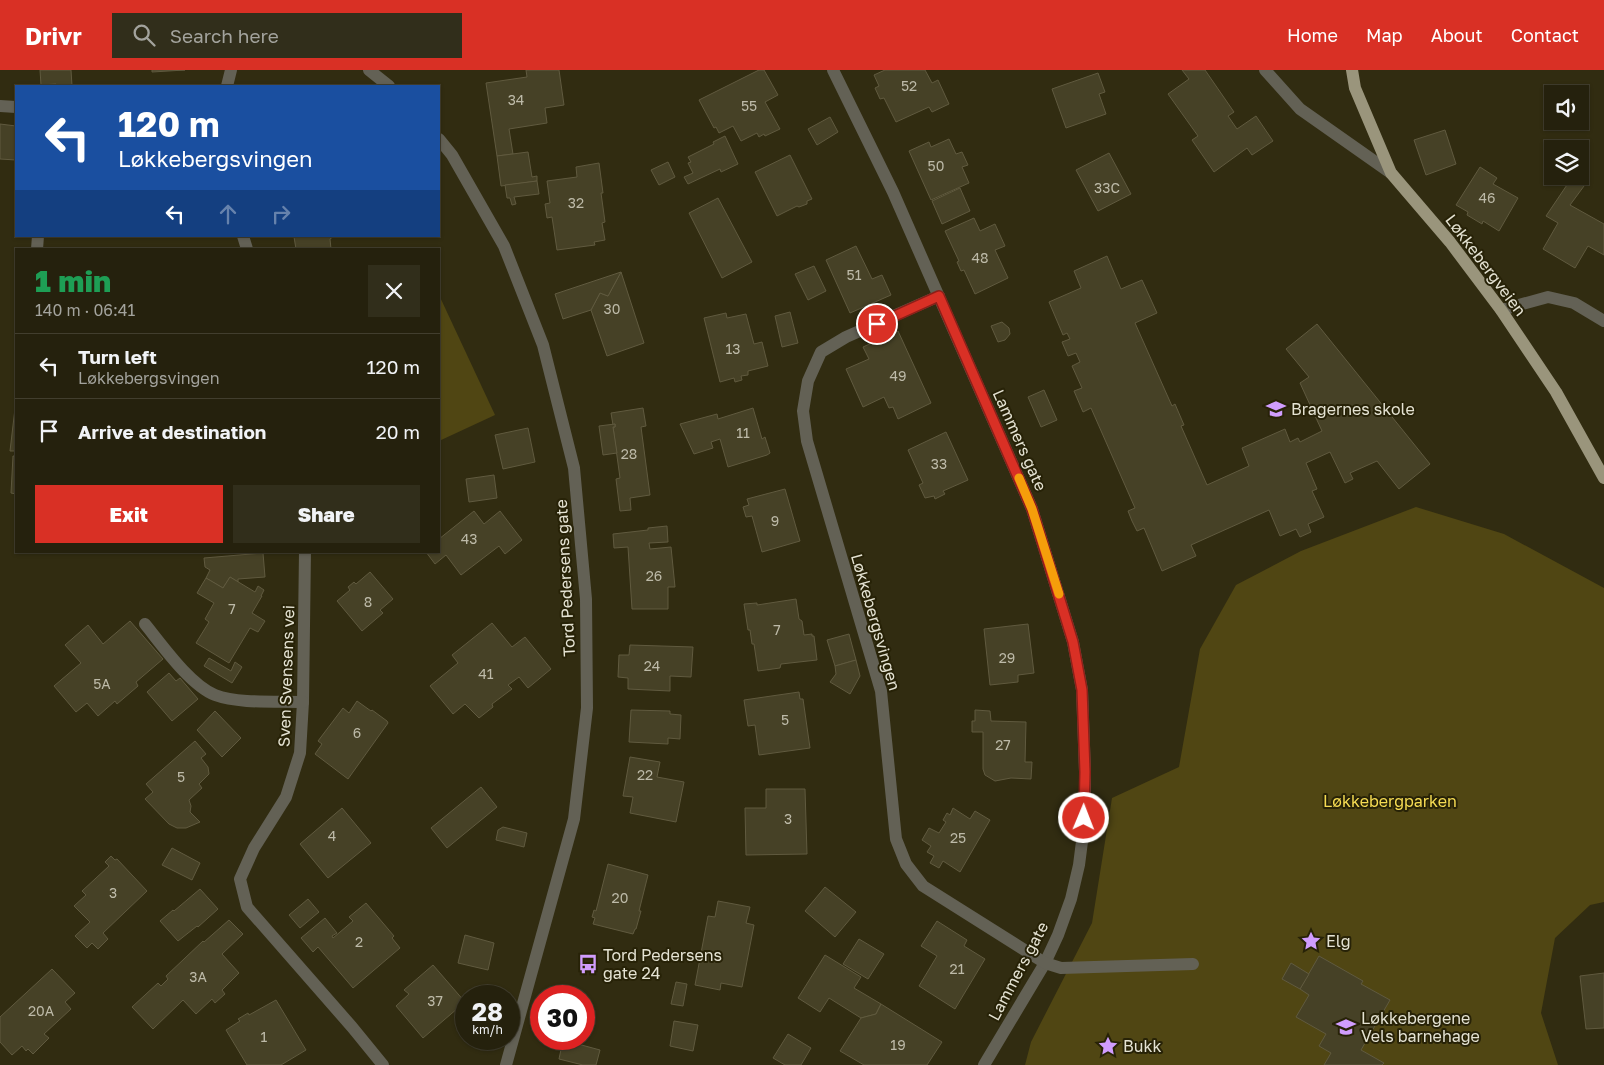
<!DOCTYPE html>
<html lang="en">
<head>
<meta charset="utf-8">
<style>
	body { margin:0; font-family:"Golos Text",sans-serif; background:#312e1b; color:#f1f3f6; height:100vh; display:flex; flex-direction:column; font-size:19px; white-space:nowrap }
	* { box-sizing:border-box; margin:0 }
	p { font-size:16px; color:#a3a39d }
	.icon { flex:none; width:28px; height:28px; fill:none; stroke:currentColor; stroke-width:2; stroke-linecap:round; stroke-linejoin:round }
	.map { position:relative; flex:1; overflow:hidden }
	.details { position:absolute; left:15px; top:178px; width:425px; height:305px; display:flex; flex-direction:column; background:#25210d; border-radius:0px; box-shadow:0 1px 4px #0004,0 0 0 1px #423e2e }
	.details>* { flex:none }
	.top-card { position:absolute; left:15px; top:15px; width:425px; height:152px; border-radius:0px; box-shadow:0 1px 4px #0004,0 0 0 1px #423e2e; background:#1a4fa0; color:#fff; overflow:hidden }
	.buttons { position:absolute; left:1544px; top:15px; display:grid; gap:10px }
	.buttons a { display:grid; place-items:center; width:45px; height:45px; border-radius:0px; background:#25210d; box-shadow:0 1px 4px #0004,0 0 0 1px #423e2e; font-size:25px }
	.speed { position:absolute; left:455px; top:915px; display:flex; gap:10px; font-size:25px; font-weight:700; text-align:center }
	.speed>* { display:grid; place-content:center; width:65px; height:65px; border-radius:50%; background:#25210d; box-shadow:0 1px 4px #0004,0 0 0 1px #423e2e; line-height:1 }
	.speed small { font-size:12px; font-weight:400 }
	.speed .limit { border:8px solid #d22; background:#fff; color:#111 }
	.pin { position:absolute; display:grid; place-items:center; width:42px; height:42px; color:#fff; margin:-21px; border:2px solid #fff; border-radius:50%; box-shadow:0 1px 5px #0007 }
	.me { position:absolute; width:55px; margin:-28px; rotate:1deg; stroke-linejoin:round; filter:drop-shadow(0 0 4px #0008) }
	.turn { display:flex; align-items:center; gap:18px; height:105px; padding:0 20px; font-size:22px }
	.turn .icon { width:65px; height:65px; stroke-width:2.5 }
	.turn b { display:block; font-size:35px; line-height:42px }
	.lanes { display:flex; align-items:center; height:48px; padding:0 20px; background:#0003; justify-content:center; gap:25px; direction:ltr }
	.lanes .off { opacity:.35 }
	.round { display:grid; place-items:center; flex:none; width:52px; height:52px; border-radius:0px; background:#312e1b }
	.summary { display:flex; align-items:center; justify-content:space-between; height:85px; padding:0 20px }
	h1 { font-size:30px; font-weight:800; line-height:38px; color:#1e9e55 }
	.cta { display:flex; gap:10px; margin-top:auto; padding:10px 20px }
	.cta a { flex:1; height:58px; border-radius:0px; background:#d93025; color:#fff; font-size:20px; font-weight:800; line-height:58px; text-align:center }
	.cta a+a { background:#312e1b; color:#f1f3f6 }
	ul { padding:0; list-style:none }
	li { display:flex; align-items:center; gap:15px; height:65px; padding:0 20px; border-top:1px solid #423e2e }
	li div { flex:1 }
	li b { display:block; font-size:19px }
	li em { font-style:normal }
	header { display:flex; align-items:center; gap:30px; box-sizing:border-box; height:70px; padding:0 25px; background:#d93025; color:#fff }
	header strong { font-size:24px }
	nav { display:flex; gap:28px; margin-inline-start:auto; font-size:18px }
	.search { width:350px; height:45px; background:#312e1b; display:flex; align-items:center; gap:12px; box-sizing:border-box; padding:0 18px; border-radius:0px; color:#a3a39d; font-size:19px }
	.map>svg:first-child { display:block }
</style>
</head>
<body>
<header>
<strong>Drivr</strong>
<div class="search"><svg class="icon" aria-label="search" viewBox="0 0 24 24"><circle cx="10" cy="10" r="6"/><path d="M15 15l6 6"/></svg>Search here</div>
<nav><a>Home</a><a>Map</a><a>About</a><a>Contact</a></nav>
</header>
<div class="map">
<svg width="1604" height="995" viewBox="0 0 1604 995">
	<rect width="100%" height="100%" fill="#312c11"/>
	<!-- green -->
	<g fill="#504613">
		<path d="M439 225 495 345 439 371Z"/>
		<path d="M1416 437 1504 464 1604 518V832L1590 835 1555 868 1541 943 1558 995H1025L1031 972 1092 853 1112 728 1179 697 1200 579 1236 515 1301 481Z"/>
	</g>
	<!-- building -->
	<g fill="#464126" stroke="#605a3f">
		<path d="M40 0H71L72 16H57L56 14 41 15Z"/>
		<path d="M152 0H185L152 2Z"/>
		<path d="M526 0H559L564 35 545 38 547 53 509 59 513 84 497 86 486 13 527 7Z"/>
		<path d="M759 0H764L778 25 765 32 780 59 765 66 764 64 759 67 757 63 741 71 733 56 719 63 716 57 714 58 699 30Z"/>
		<path d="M885 0H925L932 13 938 10 949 34 932 42 929 37 896 52 884 28 880 29 875 18 879 16 874 5Z"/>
		<path d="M1182 0H1205L1234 42 1228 46 1237 59 1256 46 1273 71 1252 85 1247 78 1214 102 1192 70 1198 66 1168 24 1189 9Z"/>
		<path d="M1098 3 1105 22 1099 24 1106 44 1066 58 1052 19Z"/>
		<path d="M830 47 838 62 817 75 808 59Z"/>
		<path d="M0 54 16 56V90L0 89Z"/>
		<path d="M1445 60 1456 94 1426 105 1414 70Z"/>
		<path d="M725 66 738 94 721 102 720 99 688 114 684 107 693 103 688 93 691 92 688 87 714 74 713 72Z"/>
		<path d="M949 69 956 84 962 82 968 95 962 97 969 113 931 130 909 81 929 72 931 77Z"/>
		<path d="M528 82 532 107 537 106V111L501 116 497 86Z"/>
		<path d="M1109 83 1131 124 1098 141 1076 100Z"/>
		<path d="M790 85 812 129 807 131V134L799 137 797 136 777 146 755 102Z"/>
		<path d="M668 92 675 107 659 115 651 100Z"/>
		<path d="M599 93 603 123H601L605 152 602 153 605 170 594 172 595 175 557 180 552 147 547 148 545 134 550 133 547 111 577 107 576 97Z"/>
		<path d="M1480 97 1497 108 1493 114 1518 128 1499 161 1483 151 1482 154 1467 145 1468 142 1456 135Z"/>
		<path d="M1573 106H1579L1587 112 1570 135 1604 154V185L1588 176 1575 198 1543 179 1558 153 1546 146Z"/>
		<path d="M537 111 539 124 514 127 516 134 512 135 510 128H507L505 115Z"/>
		<path d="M960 118 970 141 942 154 932 131Z"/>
		<path d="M718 128 752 192 722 208 689 143Z"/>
		<path d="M974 148 980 161 995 154 1005 176 995 180 1008 208 975 224 964 200 961 201 957 192 959 191 945 161Z"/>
		<path d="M296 166H334L330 169 331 179H296L294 167Z"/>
		<path d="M856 176 872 209 882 205 891 225 850 243 826 190Z"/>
		<path d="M1107 186 1121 219 1142 210 1157 243 1135 253 1172 336 1175 334 1184 355 1181 356 1207 415 1249 396 1242 378 1285 359 1290 372 1298 368 1300 372 1322 361 1300 313 1309 307 1286 279 1317 254 1430 394 1399 419 1377 391 1350 403 1353 409 1345 413 1330 382 1306 393 1317 419 1312 421 1324 447 1308 454 1311 462 1300 467 1296 459 1280 466 1269 440 1191 475 1196 486 1162 501 1144 458 1137 461 1132 451 1128 441 1135 438 1091 338 1083 342 1074 321 1082 318 1072 296 1080 292 1076 283 1068 286 1062 272 1070 269 1067 263 1063 265 1049 232 1081 218 1074 201Z"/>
		<path d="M814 196 826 221 808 230 795 204Z"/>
		<path d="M621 202 644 273 607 286 591 240 600 223 608 226Z"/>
		<path d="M621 202 608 226 600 223 591 240 563 249 555 224Z"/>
		<path d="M790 242 798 273 782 277 775 246Z"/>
		<path d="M726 243 727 248 746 244 754 274 762 272 768 296 748 301V305L741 306 742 310 735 312 734 308 720 312 704 248Z"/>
		<path d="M1002 252 1009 258 1010 264 1005 270 998 272 991 256Z"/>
		<path d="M898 261 931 333 898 349 893 337 889 338 884 327 863 337 846 299 869 289 863 277Z"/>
		<path d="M1044 320 1057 350 1041 357 1028 327Z"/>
		<path d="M16 330V381H10Z"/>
		<path d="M643 338 646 356 641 357 650 425 630 428 631 440 620 441 616 409 620 408 613 357H615V354L613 355 611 343Z"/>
		<path d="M753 338 762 369 765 367 770 383 767 385 728 397 720 369 711 372 713 378 694 384 680 354 717 344 718 349Z"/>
		<path d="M615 354V357H613L617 383 603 385 599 356Z"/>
		<path d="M528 358 535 392 503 399 495 365Z"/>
		<path d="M946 362 968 410 943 421 945 424 935 429 934 426 925 428 919 415 923 413 908 380Z"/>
		<path d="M13 386H16V424L11 423Z"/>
		<path d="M494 405 497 428 469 432 466 409Z"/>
		<path d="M785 419 800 471 762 482 752 446 746 447 743 437 749 435 747 429Z"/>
		<path d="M474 441 484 454 500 441 522 470 505 484 499 476 461 505 446 485 435 494 426 482 439 481V469Z"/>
		<path d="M667 456 668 472 649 473 650 479 671 477 675 517H668V539H632L628 477 614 478 613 464 648 460V458Z"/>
		<path d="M245 481H283V482L245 484Z"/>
		<path d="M263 483 265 507 238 509V512L230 507 223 518 206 508 210 500 205 497 204 488Z"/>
		<path d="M370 502 393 529 380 540 383 543 362 561 337 531 350 520 348 517 354 512 356 514Z"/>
		<path d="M230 507 255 522 258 516 264 520 261 526H262L252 543 265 551 258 562 250 558 229 593 196 573 209 552 205 549 214 533 197 523 206 508 223 518Z"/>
		<path d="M796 529 799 549 802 551 804 565 812 564V566H814L817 590 781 594 780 598 758 601 754 574H752L750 560H748L744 534 757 533V535Z"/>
		<path d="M130 551 163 589 136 612 138 616 117 634 115 631 98 646 87 633 76 642 54 616 81 593 65 575 88 555 103 574Z"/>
		<path d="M492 553 512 577 525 567 551 599 528 618 519 607 508 615 512 619 492 634 493 637 479 648 465 634 453 644 430 616 458 593 452 585Z"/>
		<path d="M1028 554 1034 603 1018 605V612L990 615 984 559Z"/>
		<path d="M849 564 856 590 835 596 827 570Z"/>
		<path d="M630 575 693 577 691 607 670 606V621L628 619V608L618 607 619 585H629Z"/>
		<path d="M209 588 231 601 235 592 242 597 232 613 204 596Z"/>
		<path d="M856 590 860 606 850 624 830 612 836 604 835 596Z"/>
		<path d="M169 603 176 611 180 608 198 629 172 651 147 622Z"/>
		<path d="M799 622 800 629H803L810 678 759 685 755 655 748 656 744 630Z"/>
		<path d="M357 631 371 641 372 640 387 651 388 653 348 709 315 684 322 674 318 671 343 638 349 643Z"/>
		<path d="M631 640 670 641V644L681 645 680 669 668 668V674L629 672Z"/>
		<path d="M975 640 990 641 991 651 1026 652 1025 692H1032L1031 709 1011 708 995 711 985 705 983 699V662H972V651H975Z"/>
		<path d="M215 641 241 668 222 687 197 660Z"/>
		<path d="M195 671 206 684 201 688 208 697 209 704 199 714 202 718 189 730 191 736 190 742 200 752 186 758H177L169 754 145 729 153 722 146 714Z"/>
		<path d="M630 687 660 692 657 707 684 712 676 752 630 743 633 727 623 726Z"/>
		<path d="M481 717 497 737 447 778 431 758Z"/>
		<path d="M766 719H805L807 784 746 785 745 738H766Z"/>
		<path d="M342 738 371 773 328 808 300 774Z"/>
		<path d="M953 738 970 749 975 741 990 750 960 802 943 791 939 798 930 793 934 786 927 782 931 776 922 770 929 758 939 763 946 752 943 750 947 743 950 745Z"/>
		<path d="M503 757 527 763 524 777 496 770 498 760Z"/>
		<path d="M172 778 200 793 192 810 162 795Z"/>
		<path d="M111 786 115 790 117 789 147 821 103 863 108 869 98 879 92 873 87 878 75 866 90 852 74 836 86 825 82 821 109 796 105 792Z"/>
		<path d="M608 794 648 805 639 841H641L636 859H635L633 864 593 854 595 848 592 847 594 840 596 841Z"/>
		<path d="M825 817 856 842 835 867 805 841Z"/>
		<path d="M200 819 218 839 198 857 197 856 178 871 160 851 173 840 174 841Z"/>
		<path d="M308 829 319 842 300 858 289 845Z"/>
		<path d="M718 831 750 837 746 853 754 855 742 917 721 913 720 920 695 915 708 846 715 847Z"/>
		<path d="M366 833 394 866 392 868 400 878 353 918 318 877 313 882 301 868 325 848 337 863 332 866 333 868 353 851 349 847Z"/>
		<path d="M229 850 243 864 222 884 239 903 222 920 225 924 215 933 212 929 196 944 183 930 153 959 132 937 158 913 161 916 168 909 166 906 203 871 204 872Z"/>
		<path d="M937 851 967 870 964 876 985 889 955 939 919 916 937 886 921 876Z"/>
		<path d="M465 865 494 873 488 900 458 893Z"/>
		<path d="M859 869 884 884 868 909 843 894Z"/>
		<path d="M825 885 861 907 854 918 881 934 876 944 861 948 829 928 820 942 798 928Z"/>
		<path d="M1319 886 1363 911 1361 914 1390 930 1361 980 1384 993 1382 995H1324L1331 983 1319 976 1326 964 1296 947 1309 925 1300 919Z"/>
		<path d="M1291 893 1309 904 1300 919 1282 909Z"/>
		<path d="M433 895 465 932 423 968 396 936 409 924 404 920Z"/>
		<path d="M52 899 75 923 65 932 71 939 44 964 49 968 33 984 28 979 26 981 22 976 12 985 0 972V947Z"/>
		<path d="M1604 903V958L1586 959 1580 906Z"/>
		<path d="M676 912 687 914 683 936 671 934Z"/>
		<path d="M276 930 306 980 281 995H247L226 960 240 951 238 949 248 943 249 945Z"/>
		<path d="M881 934 942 972 927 995H864L840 981 861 948 876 944Z"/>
		<path d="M674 951 698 955 693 981 670 976Z"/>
		<path d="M788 964 811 978 801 995H785L773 988Z"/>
		<path d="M563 970 600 980 596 995H583L559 989Z"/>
	</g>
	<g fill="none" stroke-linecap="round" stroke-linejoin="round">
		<!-- minor -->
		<g stroke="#636155" stroke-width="12">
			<path d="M369 0 389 16"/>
			<path d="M833 0 893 122 1032 439 1073 572 1082 620 1085 702V748L1079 795 1071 829 1058 865 1045 893 984 995"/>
			<path d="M1265 0 1300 39 1391 103"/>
			<path d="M227 16 231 0"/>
			<path d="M0 36 16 37"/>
			<path d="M439 69 452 85 504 176 543 275 574 398 586 529 587 638 574 749 506 995"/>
			<path d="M243 166 247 179"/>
			<path d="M37 179 38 166"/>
			<path d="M939 226 846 267 821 282 808 311 803 341 807 371 881 621 896 769 906 794 923 816 1045 893 1061 898 1193 894"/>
			<path d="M1501 240 1548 227 1574 233 1604 251"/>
			<path d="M305 481 303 632 300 683 286 727 254 778 240 809 247 837 352 957 383 995"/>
			<path d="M145 554C162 575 190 615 215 625 239 634 278 631 303 632"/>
		</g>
		<!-- major -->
		<path stroke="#9a957c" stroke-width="12" d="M1352 0 1355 18 1391 103 1450 172 1501 240 1556 322 1604 408"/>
	</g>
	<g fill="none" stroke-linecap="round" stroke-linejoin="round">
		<defs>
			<path id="route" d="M877 254 939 226 1032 439 1073 572 1082 620 1085 702 1084 748"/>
		</defs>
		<!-- route casing -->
		<use href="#route" stroke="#8d1f18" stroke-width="12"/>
		<!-- route -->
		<use href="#route" stroke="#d93025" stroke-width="9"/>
		<!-- slow -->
		<path stroke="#f59e0b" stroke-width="9" d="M1019 408 1032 439 1059 524"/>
	</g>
	<!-- icons -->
	<defs>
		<symbol id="school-bare" viewBox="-9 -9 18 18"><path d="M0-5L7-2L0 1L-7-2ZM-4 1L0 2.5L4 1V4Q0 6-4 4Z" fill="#d19dfe" stroke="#272207" stroke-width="2.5" paint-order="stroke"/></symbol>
		<symbol id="sight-bare" viewBox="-9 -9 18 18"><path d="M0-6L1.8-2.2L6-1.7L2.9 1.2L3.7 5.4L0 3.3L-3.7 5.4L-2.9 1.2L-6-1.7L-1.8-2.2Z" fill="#d19dfe" stroke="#272207" stroke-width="2.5" paint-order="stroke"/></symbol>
		<symbol id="bus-bare" viewBox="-9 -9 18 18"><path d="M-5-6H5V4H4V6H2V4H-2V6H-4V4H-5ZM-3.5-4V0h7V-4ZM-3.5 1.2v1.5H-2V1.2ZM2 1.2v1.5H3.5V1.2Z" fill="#d19dfe" stroke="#272207" stroke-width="2.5" paint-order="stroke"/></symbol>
	</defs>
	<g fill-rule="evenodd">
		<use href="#school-bare" x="1262" y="325" width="28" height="28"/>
		<use href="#sight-bare" x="1297" y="857" width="28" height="28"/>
		<use href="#bus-bare" x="574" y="880" width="28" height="28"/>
		<use href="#school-bare" x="1332" y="943" width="28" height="28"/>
		<use href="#sight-bare" x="1094" y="962" width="28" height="28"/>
	</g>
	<g text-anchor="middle" stroke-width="4" stroke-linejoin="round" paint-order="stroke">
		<!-- number labels -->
		<g font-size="14" fill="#bdbaa8">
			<text x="909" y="21">52</text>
			<text x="516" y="35">34</text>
			<text x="749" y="41">55</text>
			<text x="936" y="101">50</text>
			<text x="1107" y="123">33C</text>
			<text x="1487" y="133">46</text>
			<text x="576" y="138">32</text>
			<text x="980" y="193">48</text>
			<text x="854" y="210">51</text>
			<text x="612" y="244">30</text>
			<text x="733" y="284">13</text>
			<text x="898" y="311">49</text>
			<text x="743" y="368">11</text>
			<text x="629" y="389">28</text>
			<text x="939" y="399">33</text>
			<text x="775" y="456">9</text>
			<text x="469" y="474">43</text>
			<text x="654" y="511">26</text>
			<text x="368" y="537">8</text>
			<text x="232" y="544">7</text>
			<text x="777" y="565">7</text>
			<text x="1007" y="593">29</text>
			<text x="652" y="601">24</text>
			<text x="486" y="609">41</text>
			<text x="102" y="619">5A</text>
			<text x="785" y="655">5</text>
			<text x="357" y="668">6</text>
			<text x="1003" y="680">27</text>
			<text x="645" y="710">22</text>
			<text x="181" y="712">5</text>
			<text x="788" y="754">3</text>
			<text x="332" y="771">4</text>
			<text x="958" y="773">25</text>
			<text x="113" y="828">3</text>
			<text x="620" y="833">20</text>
			<text x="359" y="877">2</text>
			<text x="957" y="904">21</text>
			<text x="198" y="912">3A</text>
			<text x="435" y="936">37</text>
			<text x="41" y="946">20A</text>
			<text x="264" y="972">1</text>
			<text x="898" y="980">19</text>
		</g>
		<!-- street labels -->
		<g font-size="16" fill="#e5e3d3" stroke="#272207">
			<text transform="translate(1486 195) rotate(53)" y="6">Løkkebergveien</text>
			<text transform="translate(1020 370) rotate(66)" y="6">Lammers gate</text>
			<text transform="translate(565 508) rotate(-93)" y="6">Tord Pedersens gate</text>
			<text transform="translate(876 552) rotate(74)" y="6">Løkkebergsvingen</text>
			<text transform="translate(286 606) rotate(-88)" y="6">Sven Svensens vei</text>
			<text transform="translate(1018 901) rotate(-62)" y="6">Lammers gate</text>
		</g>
		<!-- poi labels -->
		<g font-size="16" fill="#e5e3d3" stroke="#272207" text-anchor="start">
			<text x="1291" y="345">Bragernes skole</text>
			<text x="1326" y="877">Elg</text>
			<text x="603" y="891">Tord Pedersens<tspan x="603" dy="18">gate 24</tspan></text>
			<text x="1361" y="954">Løkkebergene<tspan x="1361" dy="18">Vels barnehage</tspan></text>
			<text x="1123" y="982">Bukk</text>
		</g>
		<!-- park labels -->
		<g font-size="16" fill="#f6dc53" stroke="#272207">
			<text x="1390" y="737">Løkkebergparken</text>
		</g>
	</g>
</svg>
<div class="buttons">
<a><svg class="icon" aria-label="sound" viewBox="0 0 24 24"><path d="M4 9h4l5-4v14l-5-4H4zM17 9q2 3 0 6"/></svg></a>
<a><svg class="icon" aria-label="layers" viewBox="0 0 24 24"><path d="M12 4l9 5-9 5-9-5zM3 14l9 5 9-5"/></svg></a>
</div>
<div class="speed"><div>28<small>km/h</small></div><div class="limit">30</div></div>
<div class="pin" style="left:877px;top:254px;background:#d93025"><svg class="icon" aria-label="arrive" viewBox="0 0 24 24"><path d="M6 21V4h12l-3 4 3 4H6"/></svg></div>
<svg class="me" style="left:1084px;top:748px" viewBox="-20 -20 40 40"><circle r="17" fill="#d93025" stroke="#fff" stroke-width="3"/><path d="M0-11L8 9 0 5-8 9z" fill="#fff"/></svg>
<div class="top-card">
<div class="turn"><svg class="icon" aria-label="left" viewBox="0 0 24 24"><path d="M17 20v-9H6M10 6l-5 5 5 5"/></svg><div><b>120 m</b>Løkkebergsvingen</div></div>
<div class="lanes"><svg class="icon" aria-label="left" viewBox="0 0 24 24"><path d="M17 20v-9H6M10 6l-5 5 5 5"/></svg><svg class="icon off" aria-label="ahead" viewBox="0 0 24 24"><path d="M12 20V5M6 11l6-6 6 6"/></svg><svg class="icon off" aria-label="right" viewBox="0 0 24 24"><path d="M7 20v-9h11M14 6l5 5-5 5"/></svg></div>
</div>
<section class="details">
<div class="summary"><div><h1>1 min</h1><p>140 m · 06:41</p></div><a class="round"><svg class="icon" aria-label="close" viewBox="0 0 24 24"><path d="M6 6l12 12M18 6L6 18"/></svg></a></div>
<ul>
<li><svg class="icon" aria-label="left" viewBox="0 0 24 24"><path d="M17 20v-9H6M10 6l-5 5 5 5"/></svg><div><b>Turn left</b><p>Løkkebergsvingen</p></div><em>120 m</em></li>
<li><svg class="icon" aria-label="arrive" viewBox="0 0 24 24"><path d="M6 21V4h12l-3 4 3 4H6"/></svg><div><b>Arrive at destination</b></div><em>20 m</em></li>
</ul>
<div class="cta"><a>Exit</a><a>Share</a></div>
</section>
</div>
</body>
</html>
